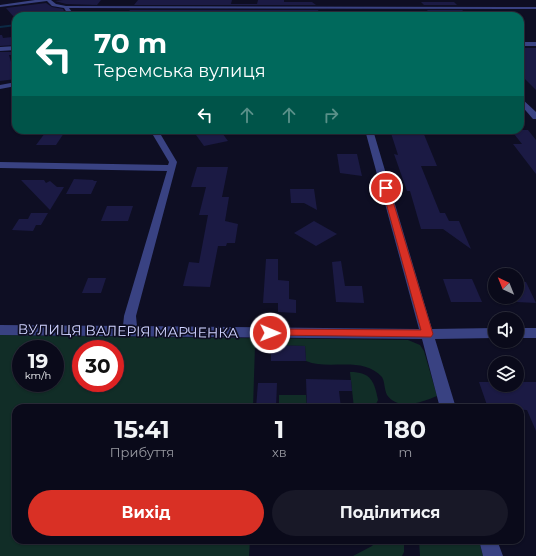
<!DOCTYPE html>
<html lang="uk">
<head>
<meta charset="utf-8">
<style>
	body { margin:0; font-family:Montserrat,sans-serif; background:#181827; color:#f1f3f6; height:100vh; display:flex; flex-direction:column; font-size:15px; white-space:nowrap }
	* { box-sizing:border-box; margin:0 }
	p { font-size:13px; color:#999aa2 }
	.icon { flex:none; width:22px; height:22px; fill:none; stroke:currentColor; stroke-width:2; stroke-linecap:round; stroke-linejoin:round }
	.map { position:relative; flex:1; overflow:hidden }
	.details { position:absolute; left:12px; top:404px; width:512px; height:140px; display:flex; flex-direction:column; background:#0a0a1a; border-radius:12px; box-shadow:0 1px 3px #0004,0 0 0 1px #2a2b39 }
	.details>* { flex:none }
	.hud { position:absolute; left:12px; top:12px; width:512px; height:122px; border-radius:12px; box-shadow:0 1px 3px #0004,0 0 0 1px #2a2b39; background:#00695c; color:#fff; overflow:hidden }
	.needle { width:26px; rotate:317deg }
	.buttons { position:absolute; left:488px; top:268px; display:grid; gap:8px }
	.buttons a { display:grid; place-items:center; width:36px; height:36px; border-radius:50%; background:#0a0a1a; box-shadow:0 1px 3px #0004,0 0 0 1px #2a2b39; font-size:20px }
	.speed { position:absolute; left:12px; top:340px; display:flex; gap:8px; font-size:20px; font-weight:700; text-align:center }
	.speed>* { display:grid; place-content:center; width:52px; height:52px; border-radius:50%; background:#0a0a1a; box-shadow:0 1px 3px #0004,0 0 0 1px #2a2b39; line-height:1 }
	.speed small { font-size:10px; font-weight:400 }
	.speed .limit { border:6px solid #d22; background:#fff; color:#111 }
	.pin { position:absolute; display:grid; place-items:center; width:34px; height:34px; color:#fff; margin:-17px; border:2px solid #fff; border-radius:50%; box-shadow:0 1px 4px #0007 }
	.me { position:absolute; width:44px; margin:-22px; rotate:91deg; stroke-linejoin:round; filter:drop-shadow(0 0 3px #0008) }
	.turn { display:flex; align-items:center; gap:14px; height:84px; padding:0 16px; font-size:18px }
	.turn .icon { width:52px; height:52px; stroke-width:2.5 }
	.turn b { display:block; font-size:28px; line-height:34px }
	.lanes { display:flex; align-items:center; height:38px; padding:0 16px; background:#0003; justify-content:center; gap:20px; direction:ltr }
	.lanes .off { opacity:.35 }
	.eta { display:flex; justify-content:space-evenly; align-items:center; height:68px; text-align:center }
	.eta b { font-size:24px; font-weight:700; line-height:28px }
	.button { display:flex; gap:8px; margin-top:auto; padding:8px 16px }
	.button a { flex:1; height:46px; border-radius:24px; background:#d93025; color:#fff; font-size:16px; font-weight:700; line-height:46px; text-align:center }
	.button a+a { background:#181827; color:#f1f3f6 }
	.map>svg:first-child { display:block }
</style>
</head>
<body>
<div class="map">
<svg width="536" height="556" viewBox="0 0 536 556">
	<rect width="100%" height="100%" fill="#0e0e23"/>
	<!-- green -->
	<g fill="#112d27" fill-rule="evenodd">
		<path d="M0 335 408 340 420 345 424 351 437 396C423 402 398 411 387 395 384 389 385 382 382 377 362 355 330 371 306 361L305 346 255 345 253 408H16V540H250L249 556H0ZM21 349H55V383H21ZM81 349H115V383H81Z"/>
		<path d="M350 372C371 372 374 381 378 400L374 408H354Z"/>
		<path d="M279 395H306L307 408H279Z"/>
		<path d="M377 540H404V552L402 556H353L372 546Z"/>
		<path d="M419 540 479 541 483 556H420Z"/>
	</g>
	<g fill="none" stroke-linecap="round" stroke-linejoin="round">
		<!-- stream -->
		<path stroke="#0c2a45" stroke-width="2" d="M0 27 16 25"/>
	</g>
	<!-- building -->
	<g fill="#1b1a44">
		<path d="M63 0H101L97 5 66 4 55 1Z"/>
		<path d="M138 0H232L231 4H257L258 0H284V2H312L316 5H134Z"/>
		<path d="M421 2H454L457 5H424Z"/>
		<path d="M46 3 52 7 63 9 65 13H48L51 16H13L6 8Z"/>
		<path d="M130 10H318L320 14 125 16Z"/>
		<path d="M427 10H462L467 14H430Z"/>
		<path d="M0 35H2L3 38 12 37 16 45 0 46Z"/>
		<path d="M520 48H536V90L520 74Z"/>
		<path d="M0 52H16V55H9L16 79 0 81Z"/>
		<path d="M220 130 228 141 204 146 196 135Z"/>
		<path d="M390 130 423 132 437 166H421L440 213H445L449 221H459L471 249 443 229H421L410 191H407L394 154 398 155Z"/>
		<path d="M511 130H528L536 140V174L513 144H522Z"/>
		<path d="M45 133H64L56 145H36Z"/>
		<path d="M337 154H357L362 176 340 173Z"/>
		<path d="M197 167H228L222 197H229L225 221 238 224 235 243H227L226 246H218L210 287 183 286 189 262 199 263 208 215H199L206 187H191Z"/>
		<path d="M74 179 94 180 93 181H97L91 194H66Z"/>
		<path d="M21 180H44L46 183 50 181 57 187H64L50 210Z"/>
		<path d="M290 189H314L317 210 304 203H291Z"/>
		<path d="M107 206H133L128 221H101Z"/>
		<path d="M31 213H48L41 225H36L33 231 12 230 19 219H28Z"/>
		<path d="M314 221 337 234 316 246 294 233Z"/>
		<path d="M266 259H278V280L289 281V299L296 300V313L278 312V303H263Z"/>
		<path d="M341 261 345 286H362L364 303 336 302 332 262Z"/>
		<path d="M88 278H106L101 293H82Z"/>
		<path d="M443 279H472L482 302H451Z"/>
		<path d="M517 282H526L536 303 517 302Z"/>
		<path d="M271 345 305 346 306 361H271Z"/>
		<path d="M306 379 351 380 352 391H339L341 408H307Z"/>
		<path d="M479 382H495V385H517V382H536V431L527 410 488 408Z"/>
		<path d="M258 383H277L276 408H256Z"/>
	</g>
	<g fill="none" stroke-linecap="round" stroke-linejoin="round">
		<!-- minor -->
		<g fill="#394282" fill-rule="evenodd">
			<path d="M35 0H51L56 4 66 6 536 7V9L69 8 75 16H69L64 8 52 6 47 1 0 7V5Z"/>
			<rect x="520" y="42" width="16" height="4"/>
			<path d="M16 46V50L0 51V47Z"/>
			<path d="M16 82V86L0 89V85Z"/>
			<path d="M520 97 536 112V119H533L520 104Z"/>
			<path d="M150 130H158L177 162 136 316 137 326 419 329 365 130H373L432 329 495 328V338L435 339 456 408H440L422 339 0 335V325L123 326 124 316 167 171 0 168V162L168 165 169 162Z"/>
			<rect x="517" y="328" width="19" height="10"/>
			<path d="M479 540H497L503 556H483Z"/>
		</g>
	</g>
	<!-- route -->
	<path fill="#d93025" stroke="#8d1f18" d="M383 187 389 188 433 334 431 337 267 335 265 333 270 329 421 330 382 188Z"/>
	<g text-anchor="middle" stroke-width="3.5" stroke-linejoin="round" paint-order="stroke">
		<!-- street labels -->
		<g font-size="14" fill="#d0d3ff" stroke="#0e0e23">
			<text transform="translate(128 331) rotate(1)" y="5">ВУЛИЦЯ ВАЛЕРІЯ МАРЧЕНКА</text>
		</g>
	</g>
</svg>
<div class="buttons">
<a><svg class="needle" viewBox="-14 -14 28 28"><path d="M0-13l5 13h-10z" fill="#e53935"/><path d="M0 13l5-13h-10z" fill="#999aa2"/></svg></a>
<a><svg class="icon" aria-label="sound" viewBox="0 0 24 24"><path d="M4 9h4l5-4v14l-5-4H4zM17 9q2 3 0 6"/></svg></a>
<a><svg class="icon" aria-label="layers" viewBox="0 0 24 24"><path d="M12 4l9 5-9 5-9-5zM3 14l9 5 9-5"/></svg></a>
</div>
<div class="speed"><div>19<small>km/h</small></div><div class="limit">30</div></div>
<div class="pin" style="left:386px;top:188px;background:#d93025"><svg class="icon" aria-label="arrive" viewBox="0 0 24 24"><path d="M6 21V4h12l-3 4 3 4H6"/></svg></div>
<svg class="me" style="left:270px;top:333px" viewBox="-20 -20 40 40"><circle r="17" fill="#d93025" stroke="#fff" stroke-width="3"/><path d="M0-11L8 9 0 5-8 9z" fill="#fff"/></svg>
<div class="hud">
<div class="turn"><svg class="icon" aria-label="left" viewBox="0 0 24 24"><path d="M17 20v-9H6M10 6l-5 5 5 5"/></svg><div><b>70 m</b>Теремська вулиця</div></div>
<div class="lanes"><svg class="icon" aria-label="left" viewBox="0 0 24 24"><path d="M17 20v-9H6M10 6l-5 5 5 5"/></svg><svg class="icon off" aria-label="ahead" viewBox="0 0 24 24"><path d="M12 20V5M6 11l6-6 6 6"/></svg><svg class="icon off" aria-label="ahead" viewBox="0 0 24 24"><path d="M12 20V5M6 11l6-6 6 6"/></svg><svg class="icon off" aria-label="right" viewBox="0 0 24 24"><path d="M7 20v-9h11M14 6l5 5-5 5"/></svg></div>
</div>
<section class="details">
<div class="eta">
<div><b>15:41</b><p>Прибуття</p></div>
<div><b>1</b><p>хв</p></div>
<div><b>180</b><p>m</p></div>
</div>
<div class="button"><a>Вихід</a><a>Поділитися</a></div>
</section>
</div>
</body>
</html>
